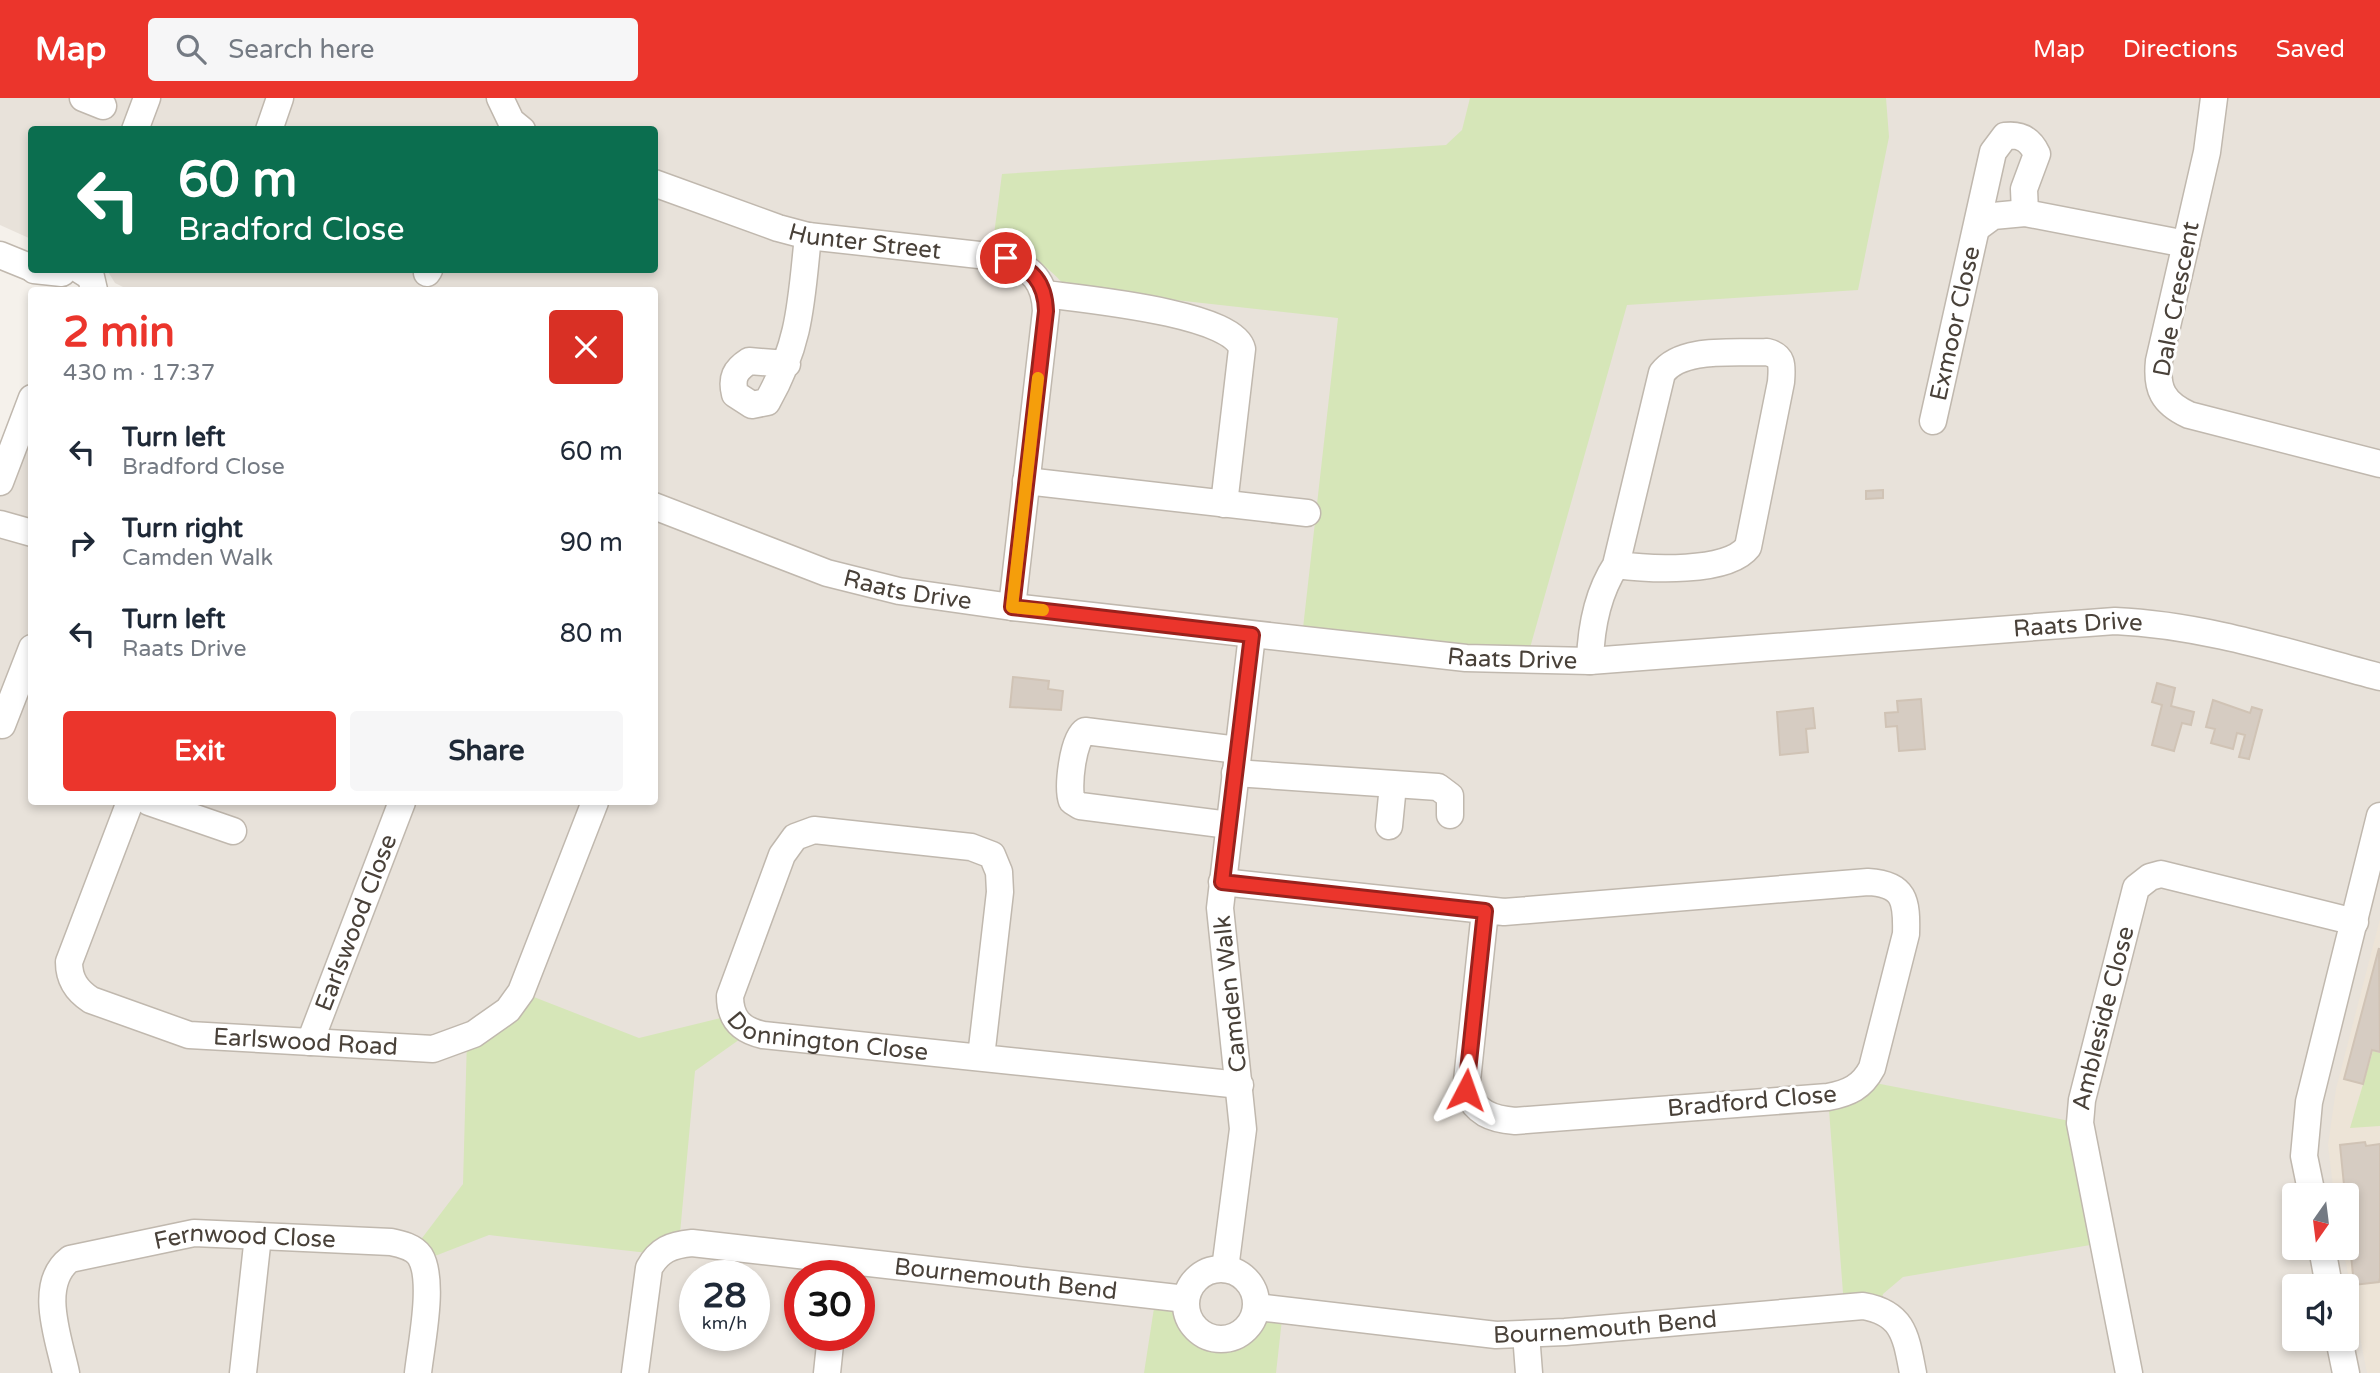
<!DOCTYPE html>
<html lang="en">
<head>
<meta charset="utf-8">
<style>
	body { margin:0; font-family:"Varela Round",sans-serif; background:#f6f6f7; color:#1f2937; height:100vh; display:flex; flex-direction:column; font-size:26px; white-space:nowrap }
	* { box-sizing:border-box; margin:0 }
	p { font-size:23px; color:#747a83 }
	.icon { flex:none; width:38px; height:38px; fill:none; stroke:currentColor; stroke-width:2; stroke-linecap:round; stroke-linejoin:round }
	.map { position:relative; flex:1; overflow:hidden }
	.drawer { position:absolute; left:28px; top:189px; width:630px; height:518px; display:flex; flex-direction:column; background:#fff; border-radius:7px; box-shadow:0 4px 10px #0003 }
	.drawer>* { flex:none }
	.top-card { position:absolute; left:28px; top:28px; width:630px; height:147px; border-radius:7px; box-shadow:0 4px 10px #0003; background:#0b6e4f; color:#fff; overflow:hidden }
	.needle { width:46px; rotate:194deg }
	.tools { position:absolute; left:2282px; top:1085px; display:grid; gap:14px }
	.tools a { display:grid; place-items:center; width:77px; height:77px; border-radius:7px; background:#fff; box-shadow:0 4px 10px #0003; font-size:35px }
	.speed { position:absolute; left:679px; top:1162px; display:flex; gap:14px; font-size:35px; font-weight:700; text-align:center }
	.speed>* { display:grid; place-content:center; width:91px; height:91px; border-radius:50%; background:#fff; box-shadow:0 4px 10px #0003; line-height:1 }
	.speed small { font-size:18px; font-weight:400 }
	.speed .limit { border:10px solid #d22; background:#fff; color:#111 }
	.pin { position:absolute; display:grid; place-items:center; width:60px; height:60px; color:#fff; margin:-30px; border:4px solid #fff; border-radius:50%; box-shadow:0 2px 7px #0007 }
	.me { position:absolute; width:77px; margin:-38px; rotate:4deg; stroke-linejoin:round; filter:drop-shadow(0 0 5px #0008) }
	.turn { display:flex; align-items:center; gap:24px; height:147px; padding:0 35px; font-size:32px }
	.turn .icon { width:91px; height:91px; stroke-width:2.5 }
	.turn b { display:block; font-size:49px; line-height:60px }
	.round { display:grid; place-items:center; flex:none; width:74px; height:74px; border-radius:7px; background:#f6f6f7 }
	.head { display:flex; align-items:center; justify-content:space-between; height:119px; padding:0 35px }
	h1 { font-size:42px; font-weight:700; line-height:52px; color:#eb352c }
	.button { display:flex; gap:14px; margin-top:auto; padding:14px 35px }
	.button a { flex:1; height:80px; border-radius:7px; background:#eb352c; color:#fff; font-size:28px; font-weight:700; line-height:80px; text-align:center }
	.button a+a { background:#f6f6f7; color:#1f2937 }
	ul { padding:0; list-style:none }
	li { display:flex; align-items:center; gap:21px; height:91px; padding:0 35px }
	li div { flex:1 }
	li b { display:block; font-size:26px }
	li em { font-style:normal }
	header { display:flex; align-items:center; gap:42px; box-sizing:border-box; height:98px; padding:0 35px; background:#eb352c; color:#fff }
	header strong { font-size:33px }
	nav { display:flex; gap:38px; margin-inline-start:auto; font-size:24px }
	.search { width:490px; height:63px; background:#f6f6f7; display:flex; align-items:center; gap:18px; box-sizing:border-box; padding:0 24px; border-radius:7px; color:#747a83; font-size:26px }
	.map>svg:first-child { display:block }
</style>
</head>
<body>
<header>
<strong>Map</strong>
<div class="search"><svg class="icon" aria-label="search" viewBox="0 0 24 24"><circle cx="10" cy="10" r="6"/><path d="M15 15l6 6"/></svg>Search here</div>
<nav><a>Map</a><a>Directions</a><a>Saved</a></nav>
</header>
<div class="map">
<svg width="2380" height="1275" viewBox="0 0 2380 1275">
	<rect width="100%" height="100%" fill="#f5f1eb"/>
	<!-- residential -->
	<g fill="#e8e2da" fill-rule="evenodd">
		<path d="M0 0H2380V566L2200 519 2161 513H2121L1611 551 1501 553 911 485 829 463 655 395 654 192H129L115 185 107 172H654V32H32L31 141 0 127Z"/>
		<path d="M31 300 32 704H654L655 408 827 475 1466 560 2077 524 2380 579V1275H0V384ZM2294 1097H2347V1150H2294ZM695 1178H754V1237H695ZM800 1178H859V1237H800ZM2294 1188H2347V1241H2294Z"/>
	</g>
	<!-- education -->
	<path fill="#ede4d7" d="M2380 821V1275H2367L2343 1150H2347V1097H2334L2328 1047 2336 991Z"/>
	<!-- green -->
	<g fill="#d6e6b8">
		<path d="M1470 0H1886L1889 39 1858 192 1627 207 1526 564 1302 539 1338 220 1067 190C1045 165 1025 152 993 144L1002 76 1446 47 1462 32Z"/>
		<path d="M521 894 639 940 733 917 750 934 695 973 679 1146 657 1156 489 1137 422 1163 413 1152 463 1086 467 940Z"/>
		<path d="M2373 953 2380 955V1028L2350 1030Z"/>
		<path d="M1865 983 2080 1025 2102 1145 1903 1179 1883 1196 1879 1211 1844 1208 1828 999Z"/>
		<path d="M1156 1197 1186 1201C1188 1225 1208 1253 1236 1237 1244 1233 1249 1223 1257 1220 1265 1217 1274 1215 1283 1212L1276 1275H1144Z"/>
	</g>
	<!-- building -->
	<g fill="#d6ccc2" stroke="#d0c3b5" stroke-width="2">
		<path d="M1883 392V400L1866 401V393Z"/>
		<path d="M1013 579 1049 583 1048 591 1063 593 1061 612 1010 609Z"/>
		<path d="M2157 585 2175 590 2171 608 2194 614 2191 627 2182 625 2174 653 2152 647 2162 607 2152 604Z"/>
		<path d="M1921 601 1925 651 1899 653 1897 628 1886 629 1885 615 1898 614 1897 603Z"/>
		<path d="M2213 602 2250 615 2252 609 2262 612 2249 661 2239 659 2245 637 2237 635 2233 651 2211 645 2215 631 2206 629Z"/>
		<path d="M1813 610 1815 630 1806 631 1808 654 1780 657 1777 614Z"/>
		<path d="M2379 850 2380 954 2372 952 2363 986 2344 981Z"/>
		<path d="M2365 1044 2366 1048 2380 1046V1180L2379 1184 2354 1187 2340 1047Z"/>
	</g>
	<g fill="none" stroke-linecap="round" stroke-linejoin="round">
		<defs>
			<g id="minor">
				<path d="M83 0 103 8"/>
				<path d="M500 0 511 23 522 32"/>
				<path d="M2214 0 2207 54 2159 263C2156 291 2163 305 2189 317L2380 366"/>
				<path d="M135 32 147 0"/>
				<path d="M269 32 280 0"/>
				<path id="s1" d="M654 85 778 130 808 138 1006 160C1032 171 1045 183 1046 213L1012 509"/>
				<path d="M1978 129 1993 118 2025 115 2186 146"/>
				<path d="M0 157 32 170"/>
				<path d="M34 172 62 175"/>
				<path d="M80 172 91 179 94 192"/>
				<path d="M427 175 429 172"/>
				<path d="M1045 196C1082 201 1234 215 1242 251L1224 406"/>
				<path d="M787 266 749 263C735 272 731 280 735 296L752 307 767 304C801 244 801 204 808 138"/>
				<path id="s2" d="M1933 323 1993 54 2005 38C2021 36 2030 41 2037 56L2024 91 2025 115"/>
				<path d="M1026 383 1307 415"/>
				<path d="M0 384 32 300"/>
				<path id="s3" d="M654 408 827 475 899 493 1012 509 1466 560 1590 563 2115 523C2206 527 2292 556 2380 579"/>
				<path d="M0 426 32 435"/>
				<path d="M1590 563C1591 529 1597 496 1616 467L1662 275C1682 248 1736 256 1767 254 1784 258 1782 269 1781 284L1748 449C1727 476 1648 471 1616 467"/>
				<path d="M2 627 32 550"/>
				<path d="M1235 675 1438 689 1450 698V717"/>
				<path id="s4" d="M130 704 69 864C69 882 77 893 91 902L189 937 433 951 474 936 508 912 521 894 595 704"/>
				<path d="M149 704 233 733"/>
				<path d="M1229 727 1080 708 1072 703C1067 690 1073 640 1085 633L1238 652"/>
				<path d="M1389 728 1393 687"/>
				<path d="M1222 784 1504 814 1868 784C1905 786 1907 803 1906 836L1872 970C1862 989 1849 995 1828 999L1515 1023C1491 1021 1476 1015 1466 992L1485 813"/>
				<path id="s5" d="M310 944 402 704"/>
				<path id="s6" d="M981 959 1000 794 999 774 992 757 971 749 814 732 795 739 782 757 730 898C730 921 741 932 763 937L1240 987"/>
				<path d="M2312 1097 2304 1058 2309 1004 2380 718"/>
				<path d="M2322 1150 2329 1188"/>
				<circle cx="1221" cy="1206" r="35"/>
				<path d="M1225 1171 1243 1031 1220 810 1252 537"/>
				<path id="s7" d="M1257 1209 1496 1237 1565 1234 1863 1208C1904 1215 1906 1239 1913 1275"/>
				<path d="M1526 1236 1529 1275"/>
				<path d="M2339 1241 2346 1275"/>
				<path id="s8" d="M66 1275C59 1241 37 1186 70 1161L194 1135 391 1144C401 1146 414 1149 420 1158 435 1182 421 1247 418 1275"/>
				<path d="M243 1275 258 1138"/>
				<path id="s9" d="M635 1275 649 1170C659 1152 671 1147 692 1145L1186 1201"/>
				<path d="M827 1275 831 1237"/>
				<path id="s10" d="M2129 1275 2080 1025 2082 1002 2136 790 2150 779 2161 776 2355 824"/>
			</g>
		</defs>
		<!-- minor casing -->
		<use href="#minor" stroke="#c0b8ae" stroke-width="29"/>
		<!-- minor -->
		<use href="#minor" stroke="#fff" stroke-width="26"/>
	</g>
	<g fill="none" stroke-linecap="round" stroke-linejoin="round">
		<defs>
			<path id="route" d="M1006 160C1032 171 1045 183 1046 213L1012 509 1252 537 1222 784 1485 813 1466 992"/>
		</defs>
		<!-- route casing -->
		<use href="#route" stroke="#99221d" stroke-width="18"/>
		<!-- route -->
		<use href="#route" stroke="#eb352c" stroke-width="12"/>
		<!-- slow -->
		<path stroke="#f59e0b" stroke-width="12" d="M1038 280 1012 509 1043 512"/>
	</g>
	<g text-anchor="middle" stroke-width="6" stroke-linejoin="round" paint-order="stroke">
		<!-- street labels -->
		<g font-size="24" fill="#494139" stroke="#fff">
			<text dy="8" stroke="none"><textPath href="#s1" startOffset="220">Hunter Street</textPath></text>
			<text transform="translate(2176 201) rotate(-79)" y="8">Dale Crescent</text>
			<text dy="8" stroke="none"><textPath href="#s2" startOffset="100">Exmoor Close</textPath></text>
			<text dy="8" stroke="none"><textPath href="#s3" startOffset="268">Raats Drive</textPath></text>
			<text dy="8" stroke="none"><textPath href="#s3" startOffset="1444">Raats Drive</textPath></text>
			<text dy="8" stroke="none"><textPath href="#s3" startOffset="877">Raats Drive</textPath></text>
			<text dy="8" stroke="none"><textPath href="#s5" startOffset="128">Earlswood Close</textPath></text>
			<text transform="translate(1230 896) rotate(-96)" y="8">Camden Walk</text>
			<text dy="8" stroke="none"><textPath href="#s10" startOffset="362">Ambleside Close</textPath></text>
			<text dy="8" stroke="none"><textPath href="#s6" startOffset="698">Donnington Close</textPath></text>
			<text dy="8" stroke="none"><textPath href="#s4" startOffset="438">Earlswood Road</textPath></text>
			<text transform="translate(1752 1003) rotate(-5)" y="8">Bradford Close</text>
			<text dy="8" stroke="none"><textPath href="#s8" startOffset="298">Fernwood Close</textPath></text>
			<text dy="8" stroke="none"><textPath href="#s9" startOffset="474">Bournemouth Bend</textPath></text>
			<text dy="8" stroke="none"><textPath href="#s7" startOffset="350">Bournemouth Bend</textPath></text>
		</g>
	</g>
</svg>
<div class="tools">
<a><svg class="needle" viewBox="-14 -14 28 28"><path d="M0-13l5 13h-10z" fill="#e53935"/><path d="M0 13l5-13h-10z" fill="#747a83"/></svg></a>
<a><svg class="icon" aria-label="sound" viewBox="0 0 24 24"><path d="M4 9h4l5-4v14l-5-4H4zM17 9q2 3 0 6"/></svg></a>
</div>
<div class="speed"><div>28<small>km/h</small></div><div class="limit">30</div></div>
<div class="pin" style="left:1006px;top:160px;background:#d93025"><svg class="icon" aria-label="arrive" viewBox="0 0 24 24"><path d="M6 21V4h12l-3 4 3 4H6"/></svg></div>
<svg class="me" style="left:1466px;top:992px" viewBox="-20 -20 40 40"><path d="M0-17L14 15 0 8-14 15z" fill="#eb352c" stroke="#fff" stroke-width="4"/></svg>
<div class="top-card">
<div class="turn"><svg class="icon" aria-label="left" viewBox="0 0 24 24"><path d="M17 20v-9H6M10 6l-5 5 5 5"/></svg><div><b>60 m</b>Bradford Close</div></div>
</div>
<section class="drawer">
<div class="head"><div><h1>2 min</h1><p>430 m · 17:37</p></div><a class="round" style="background:#d93025;color:#fff"><svg class="icon" aria-label="close" viewBox="0 0 24 24"><path d="M6 6l12 12M18 6L6 18"/></svg></a></div>
<ul>
<li><svg class="icon" aria-label="left" viewBox="0 0 24 24"><path d="M17 20v-9H6M10 6l-5 5 5 5"/></svg><div><b>Turn left</b><p>Bradford Close</p></div><em>60 m</em></li>
<li><svg class="icon" aria-label="right" viewBox="0 0 24 24"><path d="M7 20v-9h11M14 6l5 5-5 5"/></svg><div><b>Turn right</b><p>Camden Walk</p></div><em>90 m</em></li>
<li><svg class="icon" aria-label="left" viewBox="0 0 24 24"><path d="M17 20v-9H6M10 6l-5 5 5 5"/></svg><div><b>Turn left</b><p>Raats Drive</p></div><em>80 m</em></li>
</ul>
<div class="button"><a>Exit</a><a>Share</a></div>
</section>
</div>
</body>
</html>
